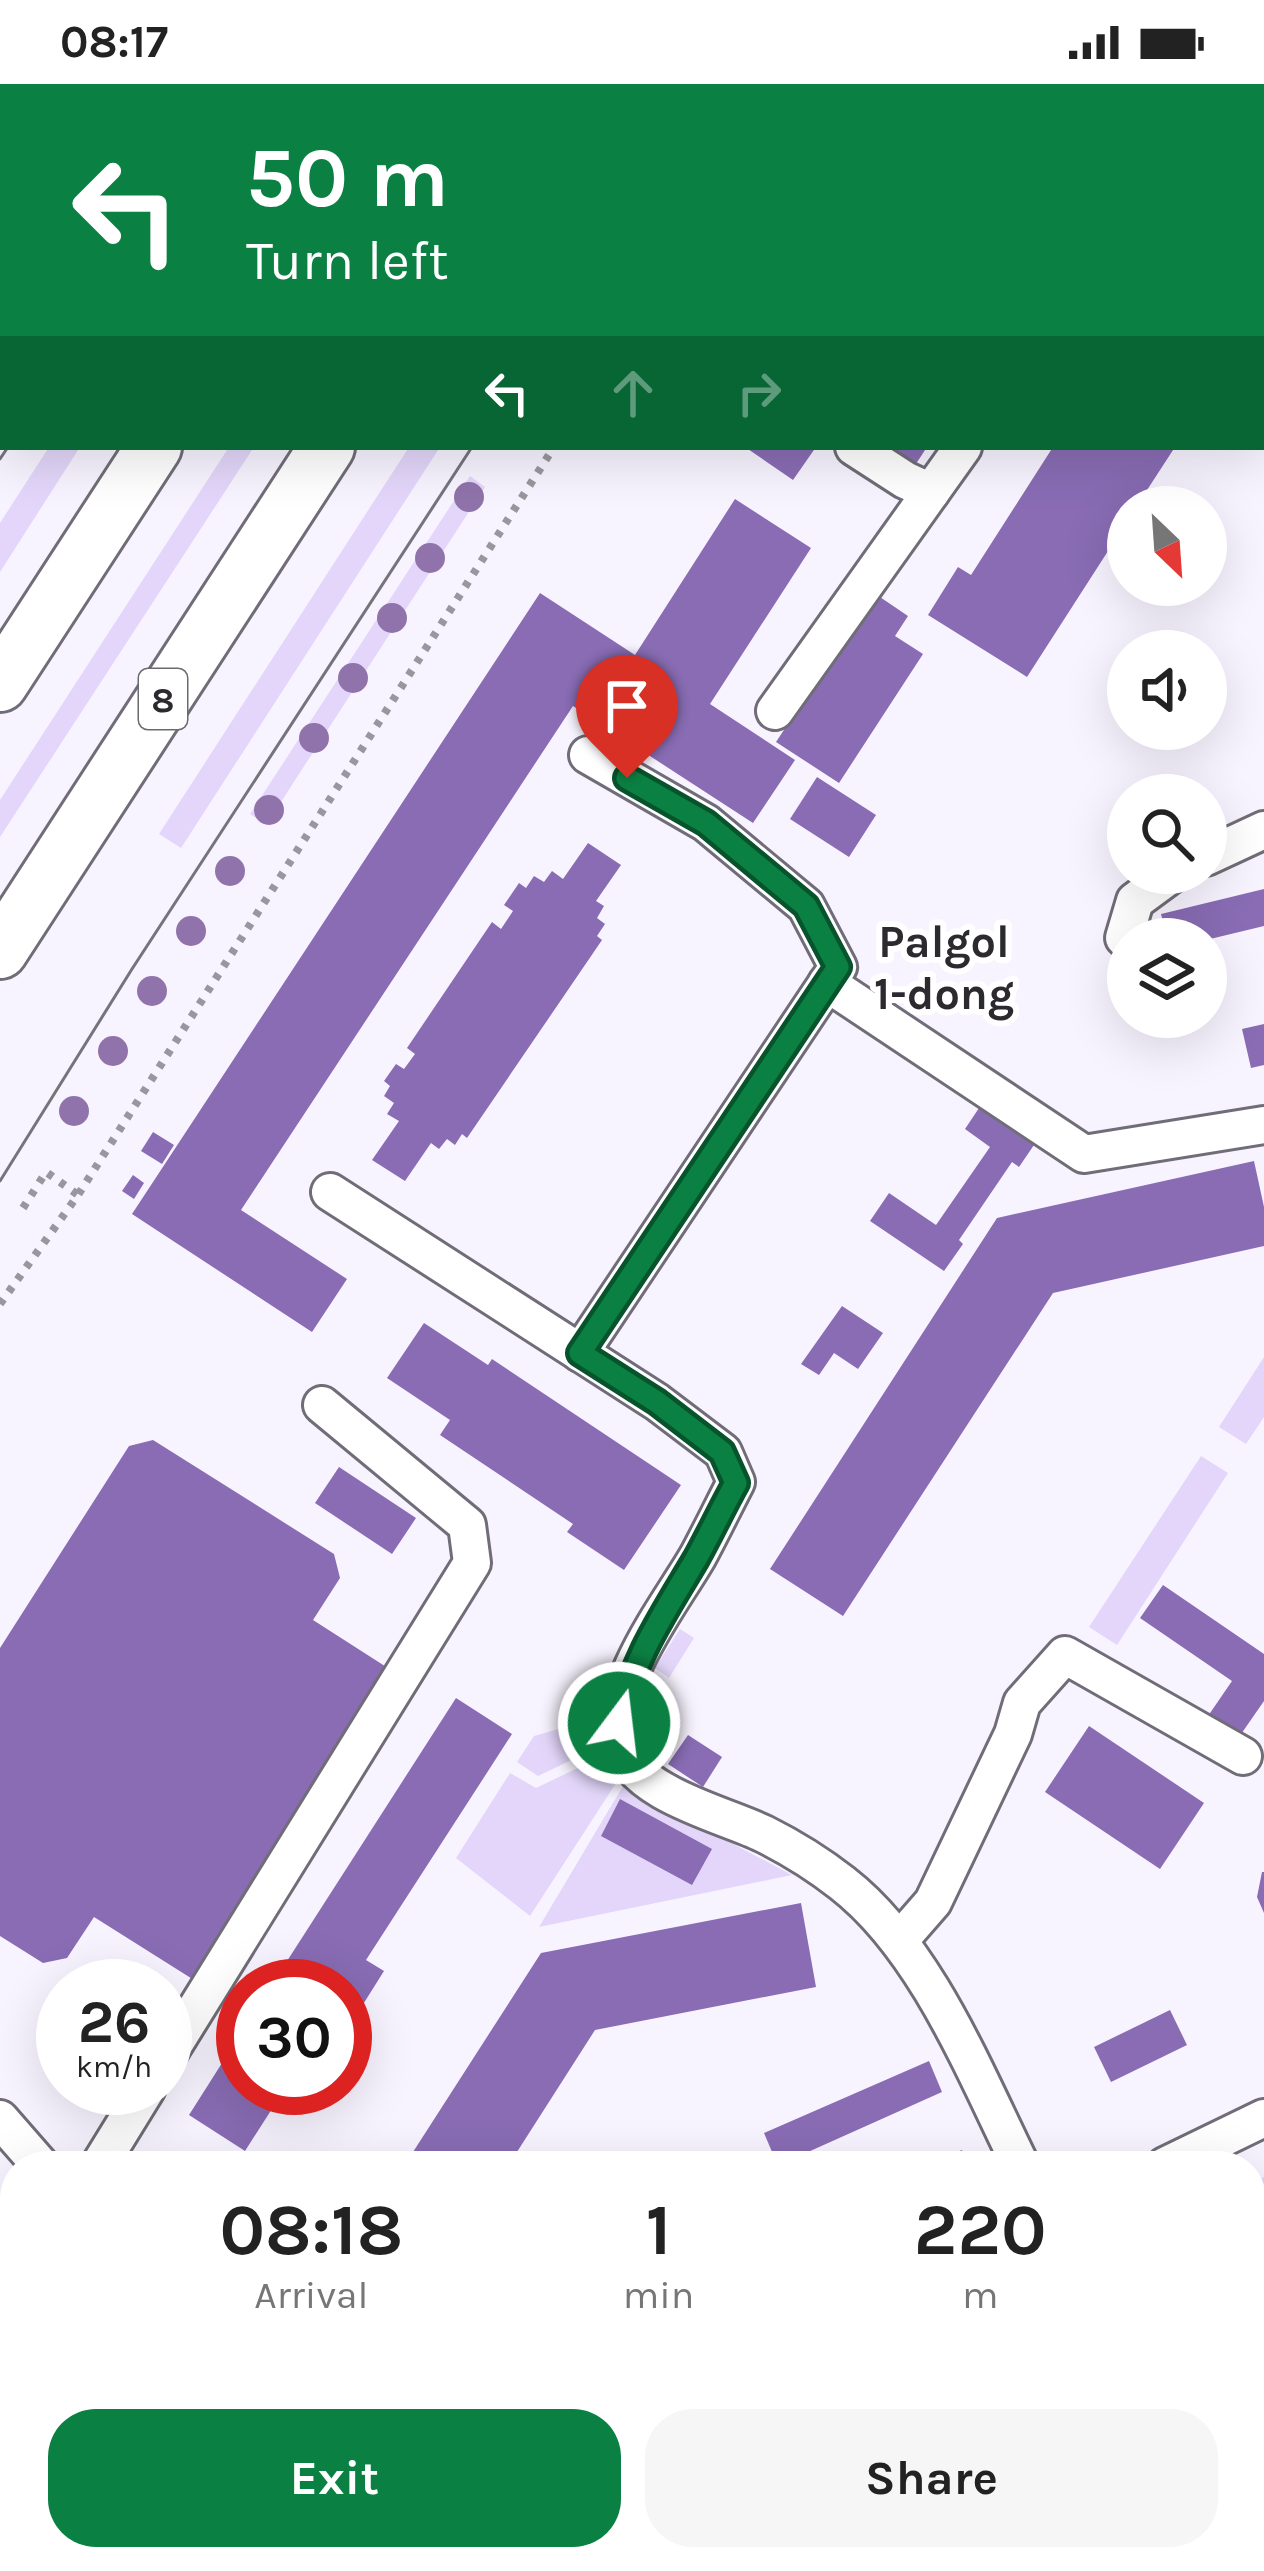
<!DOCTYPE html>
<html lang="en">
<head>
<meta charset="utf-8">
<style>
	body { margin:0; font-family:Karla,sans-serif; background:#f6f6f6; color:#222; height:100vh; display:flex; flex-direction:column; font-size:45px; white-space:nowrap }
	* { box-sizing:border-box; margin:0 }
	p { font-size:39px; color:#767676 }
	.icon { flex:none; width:66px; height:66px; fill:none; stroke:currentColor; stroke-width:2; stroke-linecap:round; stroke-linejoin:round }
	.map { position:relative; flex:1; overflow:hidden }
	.drawer { position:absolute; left:0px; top:2067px; width:1266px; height:420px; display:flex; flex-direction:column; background:#fff; border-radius:48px 48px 0 0; box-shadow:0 12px 48px #0002 }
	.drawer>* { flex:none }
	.hud { position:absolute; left:0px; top:0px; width:1266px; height:366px; box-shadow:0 12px 48px #0002; background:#0b8043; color:#fff; overflow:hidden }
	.needle { width:78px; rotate:155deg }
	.controls { position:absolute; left:1107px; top:402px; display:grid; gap:24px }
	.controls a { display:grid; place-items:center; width:120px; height:120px; border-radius:50%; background:#fff; box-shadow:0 12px 48px #0002; font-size:60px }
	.speed { position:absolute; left:36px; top:1875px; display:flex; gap:24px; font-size:60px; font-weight:700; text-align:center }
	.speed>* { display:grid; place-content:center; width:156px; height:156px; border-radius:50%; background:#fff; box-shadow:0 12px 48px #0002; line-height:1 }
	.speed small { font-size:30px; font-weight:400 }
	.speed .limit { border:18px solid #d22; background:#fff; color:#111 }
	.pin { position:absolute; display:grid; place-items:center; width:102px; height:102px; color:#fff; margin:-123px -51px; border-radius:50% 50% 50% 0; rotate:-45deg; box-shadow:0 0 12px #0007 }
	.pin .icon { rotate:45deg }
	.me { position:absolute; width:132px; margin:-66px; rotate:15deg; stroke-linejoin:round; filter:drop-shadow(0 0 9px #0008) }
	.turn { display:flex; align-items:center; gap:42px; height:252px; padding:0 48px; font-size:54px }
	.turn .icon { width:156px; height:156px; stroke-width:2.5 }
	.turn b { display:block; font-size:84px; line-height:102px }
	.lanes { display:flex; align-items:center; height:114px; padding:0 48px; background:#0003; justify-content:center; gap:60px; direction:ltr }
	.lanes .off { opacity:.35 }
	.eta { display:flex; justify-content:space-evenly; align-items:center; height:204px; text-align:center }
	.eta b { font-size:72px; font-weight:700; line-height:84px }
	.primary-button { display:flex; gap:24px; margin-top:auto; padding:24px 48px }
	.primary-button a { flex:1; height:138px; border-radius:48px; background:#0b8043; color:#fff; font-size:48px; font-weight:700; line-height:138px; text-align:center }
	.primary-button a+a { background:#f6f6f6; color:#222 }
	.status { display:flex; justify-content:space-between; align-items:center; height:84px; padding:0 60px; background:#fff; direction:ltr }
	.status svg { height:33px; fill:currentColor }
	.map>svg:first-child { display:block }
</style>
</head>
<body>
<div class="status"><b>08:17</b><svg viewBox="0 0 49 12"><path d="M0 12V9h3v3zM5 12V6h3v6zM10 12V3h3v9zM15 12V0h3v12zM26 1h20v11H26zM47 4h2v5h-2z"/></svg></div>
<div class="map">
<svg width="1264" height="2487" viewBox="0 0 1264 2487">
	<rect width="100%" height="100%" fill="#f8f4ff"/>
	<!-- green -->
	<g fill="#e3d6fa">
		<path d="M49 363H80L0 488V439Z"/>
		<path d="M229 363H254L0 753V716Z"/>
		<path d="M409 363H440L181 764 159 750Z"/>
		<path d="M470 392 485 403 266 741 250 730Z"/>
		<path d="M1264 1273V1333L1246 1360 1219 1343Z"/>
		<path d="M1201 1372 1228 1389 1117 1561 1089 1543Z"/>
		<path d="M680 1545 694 1554 669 1594 655 1584Z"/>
		<path d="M651 1591 664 1600 660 1633 646 1654C638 1637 641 1607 651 1591Z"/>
		<path d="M604 1632 605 1660 538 1692 517 1678 534 1652Z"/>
		<path d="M607 1670 618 1696 530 1832 456 1774 510 1689 536 1704Z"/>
		<path d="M626 1697 641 1711 792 1791 539 1843Z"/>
		<path d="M1264 2093V2222L1251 2229V2099Z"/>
		<path d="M481 2472H737L740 2478 720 2487H450Z"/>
	</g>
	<!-- building -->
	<g fill="#896cb4">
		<path d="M745 363H816L793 396Z"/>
		<path d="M876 363H927L912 386Z"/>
		<path d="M1053 363H1175L1136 423H1128V436L1027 593 928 531 958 483 971 491Z"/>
		<path d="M735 415 811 464 710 620 795 676 753 739 573 622 241 1126 347 1195 312 1248 132 1130 540 509 635 571Z"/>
		<path d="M874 509 908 532 895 552 923 570 839 699 776 658Z"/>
		<path d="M817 693 876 731 849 773 790 735Z"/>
		<path d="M588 759 621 781 596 817 604 822 597 834 605 840 597 852 602 856 467 1054 462 1050 455 1061 447 1055 439 1065 431 1059 405 1097 372 1076 399 1037 387 1030 394 1019 384 1012 390 1002 384 997 396 980 404 985 415 970 407 964 492 838 501 845 513 827 504 821 519 799 526 804 534 792 544 798 552 787 563 795Z"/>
		<path d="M1264 805V842L1206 856 1167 855 1161 830Z"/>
		<path d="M1264 940V981L1251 984 1242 945Z"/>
		<path d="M979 1024 1034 1061 1019 1083 1012 1078 959 1156 963 1160 944 1187 870 1137 889 1109 936 1141 990 1063 965 1045Z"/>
		<path d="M153 1048 174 1061 162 1080 141 1067Z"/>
		<path d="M1254 1077 1264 1123V1162L1053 1209 843 1532 770 1485 997 1134Z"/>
		<path d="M133 1091 144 1099 134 1115 122 1107Z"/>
		<path d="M842 1222 883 1249 858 1285 834 1269 819 1291 801 1280Z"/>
		<path d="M424 1239 488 1281 492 1275 681 1401 624 1486 567 1448 573 1440 440 1351 450 1336 387 1294Z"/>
		<path d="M153 1356 334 1470 340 1494 313 1536 391 1586 194 1896 94 1833 67 1874 43 1879 0 1852V1564L129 1362Z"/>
		<path d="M339 1383 416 1434 392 1470 315 1419Z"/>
		<path d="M1163 1501 1264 1570V1617L1239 1653 1208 1632 1232 1597 1140 1534Z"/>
		<path d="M456 1614 512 1650 366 1876 384 1887 345 1949V1902H271Z"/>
		<path d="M1089 1642 1204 1719 1160 1785 1045 1708Z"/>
		<path d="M688 1651 722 1673 703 1703 668 1680Z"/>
		<path d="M620 1715 712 1765 692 1801 601 1752Z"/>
		<path d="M1262 1788H1264V1829L1257 1813Z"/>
		<path d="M801 1819 816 1903 595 1946 508 2082H404L541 1869Z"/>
		<path d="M1170 1926 1187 1961 1111 1998 1094 1963Z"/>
		<path d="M243 1946V2004H309L294 2028 277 2017 245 2067 189 2031Z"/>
		<path d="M929 1977 942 2008 808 2068 814 2082H778L764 2049Z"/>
		<path d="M962 2066 969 2082H926Z"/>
	</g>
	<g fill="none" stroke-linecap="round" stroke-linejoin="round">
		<defs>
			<g id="minor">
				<path d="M1213 3 1215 0"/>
				<path d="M0 228 3 230"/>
				<path d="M854 363 905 396 931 408"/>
				<path d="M775 627 963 363"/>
				<path d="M1206 773 1264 746"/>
				<path d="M1124 854 1135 817 1173 789"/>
				<path d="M827 899 1084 1070 1264 1041"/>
				<path d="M330 1108 657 1318 723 1368 736 1398C723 1423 711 1448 698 1472 671 1519 603 1604 621 1662 636 1711 723 1730 764 1750 790 1763 819 1781 842 1799 926 1864 975 1989 1021 2082"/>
				<path d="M580 1269 838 883 806 822 706 739 588 671"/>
				<path d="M899 1857 933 1818 1013 1650 1022 1619 1065 1571 1243 1672"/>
				<path d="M165 1975 472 1479 467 1441 322 1321"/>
				<path d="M0 2035 41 2082"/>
				<path d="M99 2082 147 2004"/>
				<path d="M1165 2082 1264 2034"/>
				<path d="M0 2232V2238"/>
				<path d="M1251 2404 1264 2397"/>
				<path d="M765 2472 772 2487"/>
				<path d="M323 2487 355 2472"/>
				<path d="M1081 2487 1111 2472"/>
			</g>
			<g id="highway">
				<path d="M387 3 389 0"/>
				<path d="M560 3 562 0"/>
				<path d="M0 600 154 363"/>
				<path d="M0 867 327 363"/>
			</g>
		</defs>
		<!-- minor casing -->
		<use href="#minor" stroke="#716d78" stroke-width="42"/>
		<!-- highway casing -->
		<use href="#highway" stroke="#716d78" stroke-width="60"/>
		<!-- path -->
		<g stroke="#99969e" stroke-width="8" stroke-dasharray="6 9" stroke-linecap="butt">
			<path d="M163 3 165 0"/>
			<path d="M788 3 790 0"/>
			<path d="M23 1124 46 1088 78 1111"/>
			<path d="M0 1220 78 1111 554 363"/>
		</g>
		<!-- minor -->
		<use href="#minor" stroke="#fff" stroke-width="36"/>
		<!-- highway -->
		<use href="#highway" stroke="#fff" stroke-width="54"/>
		<!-- tram -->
		<g stroke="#76747b" stroke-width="3">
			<path d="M240 3 242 0"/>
			<path d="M706 3 708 0"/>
			<path d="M0 375 8 363"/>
			<path d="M0 1097 132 885 472 363"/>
		</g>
		<!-- rail -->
		<g stroke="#76747b" stroke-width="9" stroke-dasharray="21 21" stroke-linecap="butt">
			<path d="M1251 2253 1264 2247"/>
			<path d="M765 2487 796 2472"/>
		</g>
	</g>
	<!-- trees -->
	<g fill="#8f73aa">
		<circle cx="469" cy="413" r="15"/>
		<circle cx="430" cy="474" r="15"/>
		<circle cx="392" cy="534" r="15"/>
		<circle cx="353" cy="594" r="15"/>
		<circle cx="314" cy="654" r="15"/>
		<circle cx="269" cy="726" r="15"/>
		<circle cx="230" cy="787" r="15"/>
		<circle cx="191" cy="847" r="15"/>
		<circle cx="152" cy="907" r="15"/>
		<circle cx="113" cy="967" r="15"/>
		<circle cx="74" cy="1027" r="15"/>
	</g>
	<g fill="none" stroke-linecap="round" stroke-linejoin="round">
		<defs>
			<path id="route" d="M619 1639C631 1577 664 1529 696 1475 710 1450 722 1424 736 1399L722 1368 657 1318 580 1269 838 883 806 822 706 739 627 694"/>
		</defs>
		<!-- route casing -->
		<use href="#route" stroke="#07532c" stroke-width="30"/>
		<!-- route -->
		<use href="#route" stroke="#0b8043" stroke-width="21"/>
	</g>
	<g text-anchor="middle" stroke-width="12" stroke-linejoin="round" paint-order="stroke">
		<!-- shield labels -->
		<rect fill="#fff" stroke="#6b6a6d" stroke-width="3" x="139" y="585" width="48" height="60" rx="9"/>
		<g font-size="36" font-weight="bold" fill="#2c2a2f">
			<text x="163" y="628">8</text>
		</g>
		<!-- quarter labels -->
		<g font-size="45" font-weight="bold" fill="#2c2a2f" stroke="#fff">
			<text x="944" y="873">Palgol<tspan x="944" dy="52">1-dong</tspan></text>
		</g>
	</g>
</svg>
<div class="controls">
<a><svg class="needle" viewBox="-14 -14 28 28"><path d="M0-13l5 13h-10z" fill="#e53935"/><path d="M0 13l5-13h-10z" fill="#767676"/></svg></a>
<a><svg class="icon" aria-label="sound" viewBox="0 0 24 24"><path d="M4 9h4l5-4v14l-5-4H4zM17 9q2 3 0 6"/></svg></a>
<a><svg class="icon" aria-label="search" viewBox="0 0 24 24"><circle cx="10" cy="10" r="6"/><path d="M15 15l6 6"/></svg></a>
<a><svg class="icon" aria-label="layers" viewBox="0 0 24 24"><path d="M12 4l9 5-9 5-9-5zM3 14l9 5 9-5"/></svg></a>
</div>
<div class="speed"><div>26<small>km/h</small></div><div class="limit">30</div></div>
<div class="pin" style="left:627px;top:694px;background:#d93025"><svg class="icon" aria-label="arrive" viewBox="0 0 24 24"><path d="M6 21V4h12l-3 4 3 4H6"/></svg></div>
<svg class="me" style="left:619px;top:1639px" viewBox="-20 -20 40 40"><circle r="17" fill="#0b8043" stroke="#fff" stroke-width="3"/><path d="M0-11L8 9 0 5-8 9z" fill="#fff"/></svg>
<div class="hud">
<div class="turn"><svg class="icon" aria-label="left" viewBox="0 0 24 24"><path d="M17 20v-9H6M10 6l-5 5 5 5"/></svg><div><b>50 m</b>Turn left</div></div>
<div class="lanes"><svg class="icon" aria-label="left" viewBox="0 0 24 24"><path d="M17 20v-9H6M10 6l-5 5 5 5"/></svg><svg class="icon off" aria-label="ahead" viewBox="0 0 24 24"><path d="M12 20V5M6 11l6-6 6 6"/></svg><svg class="icon off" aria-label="right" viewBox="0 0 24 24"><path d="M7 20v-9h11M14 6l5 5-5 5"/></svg></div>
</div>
<section class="drawer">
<div class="eta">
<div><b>08:18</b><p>Arrival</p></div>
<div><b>1</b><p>min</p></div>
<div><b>220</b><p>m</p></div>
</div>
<div class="primary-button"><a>Exit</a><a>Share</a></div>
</section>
</div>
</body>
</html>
